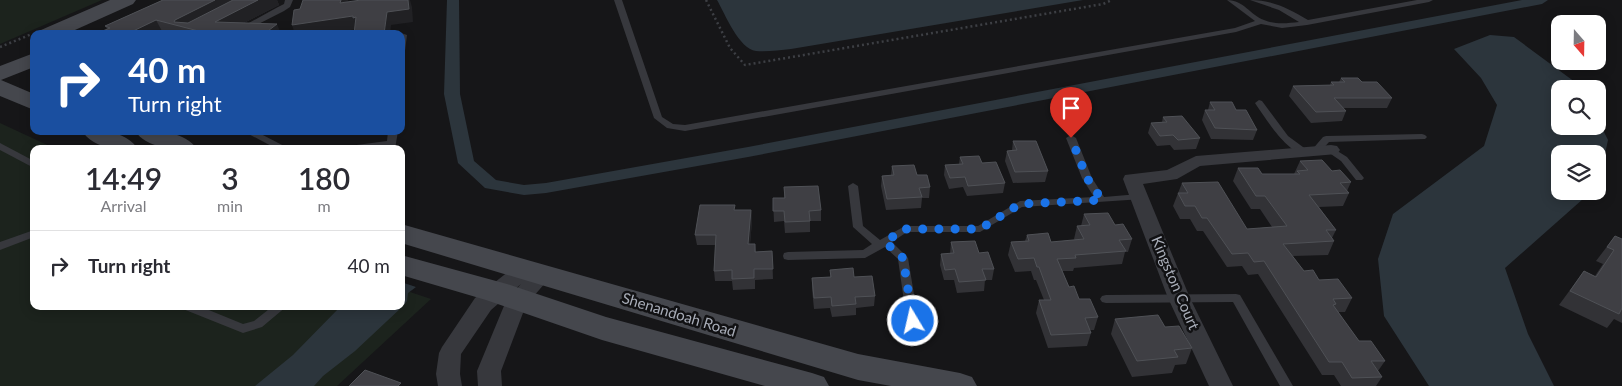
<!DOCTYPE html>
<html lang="en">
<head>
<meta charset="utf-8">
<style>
	body { margin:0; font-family:Lato,sans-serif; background:#f7f7f7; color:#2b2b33; height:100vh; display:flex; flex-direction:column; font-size:19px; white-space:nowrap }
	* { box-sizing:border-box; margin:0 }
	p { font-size:16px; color:#7c7c81 }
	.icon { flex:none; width:28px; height:28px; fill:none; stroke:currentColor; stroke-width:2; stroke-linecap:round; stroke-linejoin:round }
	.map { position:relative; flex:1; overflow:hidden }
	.details { position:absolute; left:30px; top:145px; width:375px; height:165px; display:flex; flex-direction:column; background:#fff; border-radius:10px; box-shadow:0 2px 12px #0003 }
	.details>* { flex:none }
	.guide { position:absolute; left:30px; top:30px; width:375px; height:105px; border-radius:10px; box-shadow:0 2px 12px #0003; background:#1a4fa0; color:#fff; overflow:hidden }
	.needle { width:32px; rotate:160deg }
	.controls { position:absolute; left:1551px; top:15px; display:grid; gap:10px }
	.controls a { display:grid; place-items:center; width:55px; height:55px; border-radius:10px; background:#fff; box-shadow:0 2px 12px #0003; font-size:25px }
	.pin { position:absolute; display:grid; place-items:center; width:42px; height:42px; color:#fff; margin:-51px -21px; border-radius:50% 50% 50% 0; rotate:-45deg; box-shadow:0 0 5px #0007 }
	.pin .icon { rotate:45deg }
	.me { position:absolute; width:55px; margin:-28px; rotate:351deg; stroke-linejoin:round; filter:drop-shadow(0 0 4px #0008) }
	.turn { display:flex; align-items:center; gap:18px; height:105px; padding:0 15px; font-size:22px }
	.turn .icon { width:65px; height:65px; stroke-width:2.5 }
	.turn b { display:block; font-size:35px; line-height:42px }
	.eta { display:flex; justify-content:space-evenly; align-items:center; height:85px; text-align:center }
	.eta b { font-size:30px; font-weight:600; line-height:35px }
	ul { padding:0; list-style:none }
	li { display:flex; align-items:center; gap:15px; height:70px; padding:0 15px; border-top:1px solid #e1e1e2 }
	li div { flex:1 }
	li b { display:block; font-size:19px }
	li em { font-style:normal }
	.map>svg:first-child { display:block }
</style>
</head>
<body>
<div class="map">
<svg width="1622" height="386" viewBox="0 0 1622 386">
	<rect width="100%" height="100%" fill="#161618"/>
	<!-- green -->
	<g fill="#1c231d">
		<path d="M0 0H102L0 44Z"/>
		<path d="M0 123 56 149H34V306H401V289L431 299 337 386H0Z"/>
	</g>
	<!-- water -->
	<g fill="#2c353c">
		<path d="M717 0H1083L791 49C780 50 767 52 756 51 739 49 725 14 717 0Z"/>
		<path d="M1490 35 1514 37 1579 85 1582 89H1560V126H1598V120L1608 140 1598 186V154H1560V191H1592L1505 268 1528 334 1554 386H1429L1384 316 1378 259 1393 214 1484 146 1497 105 1481 78 1454 49Z"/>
		<path d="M401 282 416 287 408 293 407 301 402 307 355 351 323 376 314 386H255L293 355 341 306H401Z"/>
	</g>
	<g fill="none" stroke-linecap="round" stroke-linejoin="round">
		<!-- canal -->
		<path fill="#2c353c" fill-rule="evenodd" d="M447 0H459L460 94 474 161 496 180 524 185 546 183 748 147 1522 0H1548L1542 4 748 157 546 193 524 195 485 188 458 163 444 94Z"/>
		<!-- path -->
		<g stroke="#3d3f44" stroke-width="2.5" stroke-dasharray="2 3" stroke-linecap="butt">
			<path d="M706 0 730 48 745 65 1103 4 1112 0"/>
			<path d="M0 47 32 34"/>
		</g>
		<!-- lane -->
		<g fill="#37383d" fill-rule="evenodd">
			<path d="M285 0H293L290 7 284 11 239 34H229L278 7 284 4Z"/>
			<path d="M614 0H622L662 117 673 124 685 125 1235 28 1255 21 1227 0C1244 0 1250 15 1264 20 1276 25 1288 23 1299 22L1279 10 1250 0C1273 0 1289 9 1308 20L1417 0H1433L1429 2 1307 25 1282 28 1261 24 1236 32 685 131 667 128 654 118Z"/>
			<path d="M401 33 407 35 405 51 401 53V34H398Z"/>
			<path d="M1259 100 1262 101 1288 136 1307 150 1309 152 1307 154C1289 157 1264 116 1255 103Z"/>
			<path d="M243 131H255L290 149H277Z"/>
			<path d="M388 131H398L395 149H387V146L370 149H344L349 146 387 141Z"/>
			<path d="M1422 134 1425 135 1427 137 1425 139 1329 142 1319 153H1313L1311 151 1323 137 1326 136Z"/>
			<path d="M1071 135 1076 138 1092 178 1104 197 1139 194 1144 197 1143 199 1022 207 980 232H907L892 242 908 258 921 337 919 340 915 342 911 340 909 337 898 259 885 247 865 258 788 260 784 259 783 256 784 253 788 252 863 250 872 244 853 227 848 186 853 183 858 186 863 226 880 240 905 226H978L1020 201 1094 197 1082 178 1066 138Z"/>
			<path d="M0 143 34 161V168L0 150Z"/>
			<path d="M1331 147 1347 157 1364 178 1362 180H1356L1341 161 1328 152 1326 150 1328 148Z"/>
			<path d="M34 230V237L0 250V242Z"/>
			<path d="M1236 294 1240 295 1293 386H1280L1233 302 1106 303 1102 302 1100 299 1102 296 1106 295Z"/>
			<path d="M181 306H199L243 324 254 321 273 306H287L262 327 243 333 183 309Z"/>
		</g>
		<!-- street -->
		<g fill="#37383d" fill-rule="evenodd">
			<path d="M1331 145 1337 146 1340 150 1337 154 1200 166 1177 179 1143 184 1190 298 1233 386H1209L1168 298 1123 179 1125 175 1167 170 1196 156Z"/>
			<path d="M525 262 532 264 535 269 543 267 550 269 553 274 526 305 501 371 502 386H478L477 371 506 301 521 284 491 310 461 354 460 374 462 386H438L436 374 439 353 442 347 475 298 518 264Z"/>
		</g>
		<!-- secondary -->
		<g fill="#45474d" fill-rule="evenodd">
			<path d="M110 0H136L133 4 66 34H38L41 30Z"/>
			<path d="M34 53V67L1 80 34 94V110L0 96V66Z"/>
			<path d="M82 131C102 131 125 130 138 149 118 149 95 150 82 131Z"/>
			<path d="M135 131C155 131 184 130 197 149 177 149 148 150 135 131Z"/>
			<path d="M401 224 858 354 960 373 972 377 977 386H891L858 380 401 243Z"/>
			<path d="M401 255 507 284 606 317 812 373 824 377 829 386H765L602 340 486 300 401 275Z"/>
		</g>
	</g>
	<!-- wall -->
	<g fill="#323236">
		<path d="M163 0H277L279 5 244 23 281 34H167L163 33 107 29 105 26Z"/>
		<path d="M1341 78 1362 82 1392 98 1387 108H1343L1346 111 1342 121 1311 123 1289 96 1293 86 1330 85 1331 82H1339Z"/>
		<path d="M1210 102 1236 110 1257 130 1253 140 1211 139 1202 120 1205 110H1208Z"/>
		<path d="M1163 117 1200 138 1196 149 1174 150 1170 145 1157 146 1148 133 1151 123 1162 122Z"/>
		<path d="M1013 141 1048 171 1045 182 1013 183 1005 161 1007 151 1012 150Z"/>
		<path d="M960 157 982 163 1005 183 1003 193 967 196 963 187 949 189 944 175 945 165 959 164Z"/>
		<path d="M1300 161 1332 171 1351 182 1347 191 1349 193 1343 206 1319 207 1336 230 1332 238 1334 241 1328 255 1293 256 1304 271 1352 298 1345 312H1338L1359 341 1385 361 1378 371 1382 377 1376 386H1341L1334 375H1322L1258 274 1248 275 1242 266 1227 267 1203 231H1197L1190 219H1180L1173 206 1182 183 1247 229 1272 227 1260 209H1251L1233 181 1238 168 1262 174H1294Z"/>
		<path d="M892 166 917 175 930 187 929 198H922L921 208 886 210 881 186 882 176 891 175Z"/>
		<path d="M784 187 821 210V221H810V232L785 233 784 221 774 222 773 198H784Z"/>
		<path d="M735 210H751L752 221 750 244H755L756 252 772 251 773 279 755 280V289L733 290 732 281H715L714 271 715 245H697L695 235Z"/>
		<path d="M1084 214 1115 225 1132 239 1128 252H1125L1122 264 1074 268 1073 271H1062L1069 287 1079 299 1098 317 1094 330H1090L1091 333 1087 346 1048 348 1036 313 1039 300H1044L1036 280H1034L1031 271 1015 272 1008 255 1011 242 1025 241 1027 235 1051 242 1075 240 1074 239 1077 226H1081Z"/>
		<path d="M1615 236 1622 239V323L1614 319 1607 328 1559 305 1584 271 1595 276 1603 264 1596 261Z"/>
		<path d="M951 242 979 253 994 269 992 280H985L984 291 957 293 954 280H944L940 265 941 254H950Z"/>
		<path d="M830 270 854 277 875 296 874 306 856 308V315L832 317 830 308 814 309 812 289V278L830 277Z"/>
		<path d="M1115 319 1165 327 1192 348 1186 364 1175 365 1172 373 1132 377 1111 334Z"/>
	</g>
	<!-- shaded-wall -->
	<g fill="#212124">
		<path d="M215 0H246L189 28 174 22 175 20Z"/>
		<path d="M258 0H277L279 5 222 34 215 22Z"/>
		<path d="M341 0H348L345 15 340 3Z"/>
		<path d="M408 0H410L412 7 413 22 391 25 390 34H384L387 12Z"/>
		<path d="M353 16 356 17 357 29 326 34H295L292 25Z"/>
		<path d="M156 20 163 33 161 34H127Z"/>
		<path d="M277 24 281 34H264Z"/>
		<path d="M751 210 752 221 749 255 748 244Z"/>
	</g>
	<!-- building -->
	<g fill="#3f3f44" stroke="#4f5156">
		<path d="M163 0H215L175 20 174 22 188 23 233 0H258L215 22 277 24 264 34H210L156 20 127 34H95L110 28 105 26Z"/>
		<path d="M303 0H341L340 3 361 0H408L409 9 387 12 384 34H354L356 17 353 18V16L292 25 294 10 300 9Z"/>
		<path d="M1341 78H1358L1362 82H1377L1392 98H1334L1346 111 1316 112 1293 86 1334 85 1331 82H1345Z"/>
		<path d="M1210 102H1232L1236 110H1246L1257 130 1215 128 1205 110H1215Z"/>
		<path d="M1182 116 1200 138 1178 140 1173 135 1160 136 1151 123 1167 122 1163 117Z"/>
		<path d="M1013 141H1036L1048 171 1015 172 1007 151 1017 150Z"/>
		<path d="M979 156 982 163 996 162 1005 183 968 186 965 177 950 178 945 165 963 164 960 157Z"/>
		<path d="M1322 160 1332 171 1340 170 1351 182 1340 183 1349 193 1309 195 1336 230H1326L1334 241 1283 244 1304 271 1313 270 1319 280 1338 279 1352 298 1333 299 1336 304 1333 305 1359 341H1371L1385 361H1371L1382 377 1352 378 1342 362H1329L1264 261 1254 262 1248 253 1232 254 1207 218H1202L1195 206H1185L1178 193H1188L1182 183 1218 182 1247 229 1287 226 1265 196H1256L1238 168H1258L1262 174H1300L1297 171 1308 170 1300 161Z"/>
		<path d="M914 165 917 175H927L930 187 919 188 922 197 887 199 882 176 894 175 892 166Z"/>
		<path d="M818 186 821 210 809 211 810 221 785 222 784 211H773V198H785L784 187Z"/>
		<path d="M700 205H735L734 210H751L748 244H755V252L772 251 773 269H754V278L732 279V270L714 271 716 235H695Z"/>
		<path d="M1108 213 1115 225 1123 224 1132 239 1119 240 1126 251 1075 255 1076 258 1057 259 1069 287 1074 286 1079 299H1090L1098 317 1085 318 1091 333 1051 335 1039 300H1051L1039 267H1037L1034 258 1018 259 1011 242 1029 241 1027 235 1048 233 1051 242 1084 239 1077 226 1090 225 1084 214Z"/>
		<path d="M1615 236 1622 239V308L1619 314 1570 291 1584 271 1596 277 1614 250 1607 247Z"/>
		<path d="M975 241 979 253 988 252 994 269H982L986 280 959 282 955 269 945 270 941 254 954 253 951 242Z"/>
		<path d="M853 268 854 277 872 276 875 296 855 297 856 304 832 306 831 297 814 298 812 278 831 277 830 270Z"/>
		<path d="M1158 315 1165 327 1179 326 1192 348 1174 350 1178 357 1137 361 1115 319Z"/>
		<path d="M365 370 401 383 398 386H349Z"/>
	</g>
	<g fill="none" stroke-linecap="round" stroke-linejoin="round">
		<!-- route -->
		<path stroke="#1a73e8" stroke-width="9" stroke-dasharray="0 16.2" d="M913 321 903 258 885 242 904 229H980L1020 204 1102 200 1087 178 1071 138"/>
	</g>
	<g text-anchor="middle" stroke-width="5" stroke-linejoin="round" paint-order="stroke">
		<!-- street labels -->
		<g font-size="15" fill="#a8adb8" stroke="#111113">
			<text transform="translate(1175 283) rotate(67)" y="5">Kingston Court</text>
			<text transform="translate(679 315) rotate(17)" y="5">Shenandoah Road</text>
		</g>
	</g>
</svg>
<div class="controls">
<a><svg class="needle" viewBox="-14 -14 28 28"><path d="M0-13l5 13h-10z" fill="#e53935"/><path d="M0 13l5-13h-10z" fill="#7c7c81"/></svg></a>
<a><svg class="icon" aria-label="search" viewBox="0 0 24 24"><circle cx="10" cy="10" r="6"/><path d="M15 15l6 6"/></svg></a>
<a><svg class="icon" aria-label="layers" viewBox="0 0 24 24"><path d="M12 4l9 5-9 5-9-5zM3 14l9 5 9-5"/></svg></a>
</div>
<div class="pin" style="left:1071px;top:138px;background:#d93025"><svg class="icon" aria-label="arrive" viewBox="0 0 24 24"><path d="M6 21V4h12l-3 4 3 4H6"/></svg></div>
<svg class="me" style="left:913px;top:321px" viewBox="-20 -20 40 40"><circle r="17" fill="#1a73e8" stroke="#fff" stroke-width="3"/><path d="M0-11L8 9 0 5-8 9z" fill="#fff"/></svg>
<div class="guide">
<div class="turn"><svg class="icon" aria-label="right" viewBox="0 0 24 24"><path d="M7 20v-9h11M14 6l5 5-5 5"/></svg><div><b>40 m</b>Turn right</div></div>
</div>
<section class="details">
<div class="eta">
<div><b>14:49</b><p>Arrival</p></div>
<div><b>3</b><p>min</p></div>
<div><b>180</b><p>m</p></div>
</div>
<ul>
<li><svg class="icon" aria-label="right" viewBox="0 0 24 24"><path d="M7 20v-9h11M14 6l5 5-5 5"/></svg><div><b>Turn right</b></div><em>40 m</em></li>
</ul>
</section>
</div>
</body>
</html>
